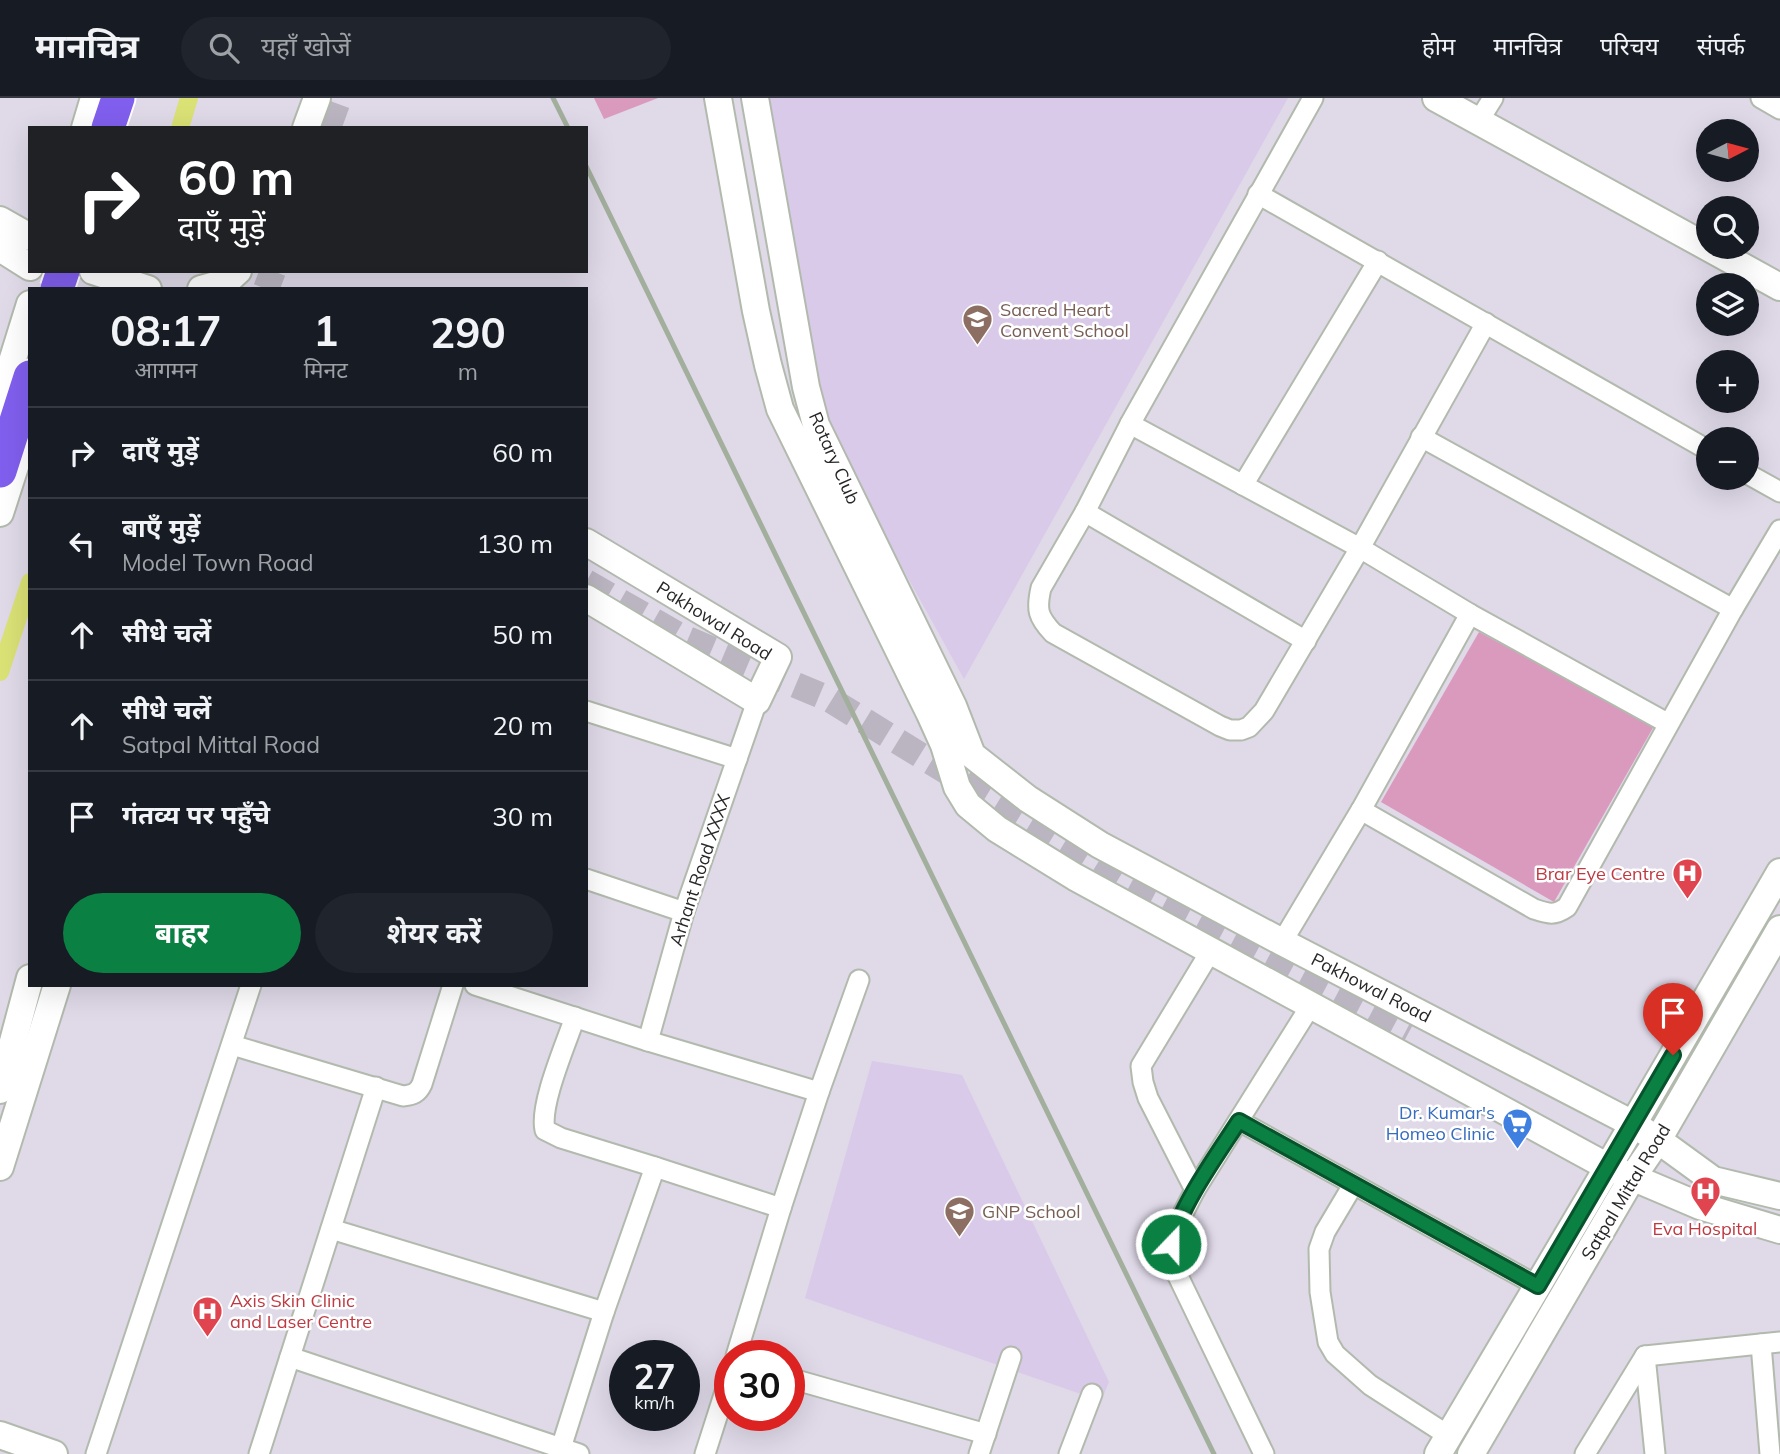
<!DOCTYPE html>
<html lang="hi">
<head>
<meta charset="utf-8">
<style>
	body { margin:0; font-family:Mulish,"Noto Sans Devanagari",sans-serif; background:#20242c; color:#f1f3f6; height:100vh; display:flex; flex-direction:column; font-size:26px; white-space:nowrap }
	* { box-sizing:border-box; margin:0 }
	p { font-size:23px; color:#9ea1a6 }
	.icon { flex:none; width:38px; height:38px; fill:none; stroke:currentColor; stroke-width:2; stroke-linecap:round; stroke-linejoin:round }
	.map { position:relative; flex:1; overflow:hidden }
	.panel { position:absolute; left:28px; top:189px; width:560px; height:700px; display:flex; flex-direction:column; background:#171b24; border-radius:0px; box-shadow:0 7px 28px #0002 }
	.panel>* { flex:none }
	.hud { position:absolute; left:28px; top:28px; width:560px; height:147px; border-radius:0px; box-shadow:0 7px 28px #0002; background:#202124; color:#fff; overflow:hidden }
	.needle { width:46px; rotate:84deg }
	.buttons { position:absolute; left:1696px; top:21px; display:grid; gap:14px }
	.buttons a { display:grid; place-items:center; width:63px; height:63px; border-radius:50%; background:#171b24; box-shadow:0 7px 28px #0002; font-size:35px }
	.speed { position:absolute; left:609px; top:1242px; display:flex; gap:14px; font-size:35px; font-weight:700; text-align:center }
	.speed>* { display:grid; place-content:center; width:91px; height:91px; border-radius:50%; background:#171b24; box-shadow:0 7px 28px #0002; line-height:1 }
	.speed small { font-size:18px; font-weight:400 }
	.speed .limit { border:10px solid #d22; background:#fff; color:#111 }
	.pin { position:absolute; display:grid; place-items:center; width:60px; height:60px; color:#fff; margin:-72px -30px; border-radius:50% 50% 50% 0; rotate:-45deg; box-shadow:0 0 7px #0007 }
	.pin .icon { rotate:45deg }
	.me { position:absolute; width:77px; margin:-38px; rotate:22deg; stroke-linejoin:round; filter:drop-shadow(0 0 5px #0008) }
	.turn { display:flex; align-items:center; gap:24px; height:147px; padding:0 35px; font-size:32px }
	.turn .icon { width:91px; height:91px; stroke-width:2.5 }
	.turn b { display:block; font-size:49px; line-height:60px }
	.eta { display:flex; justify-content:space-evenly; align-items:center; height:119px; text-align:center }
	.eta b { font-size:42px; font-weight:700; line-height:49px }
	.primary-button { display:flex; gap:14px; margin-top:auto; padding:14px 35px }
	.primary-button a { flex:1; height:80px; border-radius:42px; background:#0b8043; color:#fff; font-size:28px; font-weight:700; line-height:80px; text-align:center }
	.primary-button a+a { background:#20242c; color:#f1f3f6 }
	ul { padding:0; list-style:none }
	li { display:flex; align-items:center; gap:21px; height:91px; padding:0 35px; border-top:2px solid #363941 }
	li div { flex:1 }
	li b { display:block; font-size:26px }
	li em { font-style:normal }
	header { display:flex; align-items:center; gap:42px; box-sizing:border-box; height:98px; padding:0 35px; background:#171b24; border-bottom:2px solid #363941 }
	header strong { font-size:33px }
	nav { display:flex; gap:38px; margin-inline-start:auto; font-size:24px }
	.search { width:490px; height:63px; background:#20242c; display:flex; align-items:center; gap:18px; box-sizing:border-box; padding:0 24px; border-radius:38px; color:#9ea1a6; font-size:26px }
	.map>svg:first-child { display:block }
</style>
</head>
<body>
<header>
<strong>मानचित्र</strong>
<div class="search"><svg class="icon" aria-label="search" viewBox="0 0 24 24"><circle cx="10" cy="10" r="6"/><path d="M15 15l6 6"/></svg>यहाँ खोजें</div>
<nav><a>होम</a><a>मानचित्र</a><a>परिचय</a><a>संपर्क</a></nav>
</header>
<div class="map">
<svg width="1780" height="1356" viewBox="0 0 1780 1356">
	<rect width="100%" height="100%" fill="#dfd9e8"/>
	<!-- education -->
	<g fill="#d9cae9">
		<path d="M757 0H1288L964 581 822 325Z"/>
		<path d="M872 963 962 977 1109 1284 1101 1303 805 1200Z"/>
	</g>
	<!-- green -->
	<g fill="#da9abd">
		<path d="M594 0H658L604 21Z"/>
		<path d="M1479 534 1654 628 1554 804 1381 704Z"/>
	</g>
	<g fill="none" stroke-linecap="round" stroke-linejoin="round">
		<!-- canal -->
		<g stroke="#dae175" stroke-width="18">
			<path d="M180 30 189 0"/>
			<path d="M0 574 30 484"/>
		</g>
		<!-- secondary-tunnel -->
		<g stroke="#bab5c1" stroke-width="26" stroke-dasharray="26 13" stroke-linecap="butt">
			<path d="M328 30 339 0"/>
			<path d="M266 191 273 173"/>
			<path d="M586 484 680 538 829 601 1123 782 1409 934"/>
		</g>
		<defs>
			<g id="street">
				<path d="M1313 0 1130 326 1360 450 1470 516"/>
				<path d="M1761 0 1780 11"/>
				<path d="M1478 24 1493 0"/>
				<path d="M1258 96 1708 352"/>
				<path d="M1130 326 1085 414 1041 490C1036 512 1038 519 1053 535L1220 628 1230 632H1241L1249 629 1264 613 1360 450 1486 225"/>
				<path d="M1421 339 1733 511"/>
				<path d="M1746 375 1780 394"/>
				<path d="M1243 387 1378 163"/>
				<path d="M1085 414 1306 543"/>
				<path d="M586 613 737 661"/>
				<path d="M1669 626 1470 516 1361 712 1534 811C1549 816 1554 818 1567 809L1733 511 1780 432"/>
				<path d="M586 781 684 814"/>
				<path d="M1282 844 1361 712"/>
				<path d="M475 887 648 943 819 994"/>
				<path d="M575 919C566 946 539 1007 545 1032L561 1040 655 1069 781 1110"/>
				<path d="M648 943 684 814 757 603"/>
				<path d="M232 947 403 998C413 997 418 995 422 986L453 887"/>
				<path d="M1239 1023 1538 1188"/>
				<path d="M1353 1087 1325 1134 1319 1151 1320 1194 1328 1244 1335 1256 1370 1287 1449 1338"/>
				<path d="M1195 1092 1148 1000 1143 984 1141 968 1210 854"/>
				<path d="M331 1131 604 1214"/>
				<path d="M1761 1246 1770 1356"/>
				<path d="M736 1258 781 1110 819 994 859 882"/>
				<path d="M1645 1258 1655 1356"/>
				<path d="M290 1259 579 1356"/>
				<path d="M789 1280 986 1336"/>
				<path d="M561 1350 604 1214 655 1069"/>
				<path d="M96 1356 251 887"/>
				<path d="M259 1356 376 989"/>
				<path d="M705 1356 730 1278"/>
				<path d="M979 1356 1011 1259"/>
				<path d="M1069 1356 1092 1296"/>
				<path d="M1264 1356 1178 1178 1171 1160V1146L1174 1133 1195 1092 1311 907"/>
				<path d="M1585 1356 1645 1258 1780 1244"/>
			</g>
			<g id="secondary">
				<path d="M718 0 756 213 768 267 780 311 930 616 944 647 957 689 968 707 997 731 1075 779 1608 1069 1700 1108 1780 1132"/>
				<path d="M755 0 806 289 816 327 953 608 972 657 1028 701 1100 747 1282 844 1633 1026 1658 1042 1713 1082 1780 1098"/>
				<path d="M1436 0 1780 189"/>
				<path d="M85 30 94 0"/>
				<path d="M306 30 317 0"/>
				<path d="M0 122 30 139"/>
				<path d="M0 150 30 169"/>
				<path d="M93 173 148 191"/>
				<path d="M201 191 226 184 238 173"/>
				<path d="M0 302 30 206"/>
				<path d="M0 415 20 353"/>
				<path d="M586 444 778 559 757 603 586 500"/>
				<path d="M0 992 30 880"/>
				<path d="M0 1069 57 887"/>
				<path d="M0 1337 54 1356"/>
				<path d="M1438 1356 1608 1069 1780 774"/>
				<path d="M1471 1356 1632 1080 1658 1042 1780 831"/>
			</g>
			<g id="highway">
				<path d="M108 30 118 0"/>
				<path d="M0 373 30 279"/>
			</g>
		</defs>
		<!-- street casing -->
		<use href="#street" stroke="#b2baad" stroke-width="23"/>
		<!-- secondary casing -->
		<use href="#secondary" stroke="#b2baad" stroke-width="30"/>
		<!-- highway casing -->
		<use href="#highway" stroke="#fff" stroke-width="37"/>
		<!-- street -->
		<use href="#street" stroke="#fff" stroke-width="19"/>
		<!-- secondary -->
		<use href="#secondary" stroke="#fff" stroke-width="26"/>
		<!-- highway -->
		<use href="#highway" stroke="#805fee" stroke-width="33"/>
		<!-- rail -->
		<g stroke="#a3af9d" stroke-width="5">
			<path d="M553 0 568 30"/>
			<path d="M586 68 1214 1356"/>
		</g>
		<defs>
			<path id="highway-bridge" d="M57 191 63 173"/>
		</defs>
		<!-- highway-bridge casing -->
		<use href="#highway-bridge" stroke="#fff" stroke-width="37" stroke-linecap="butt"/>
		<!-- highway-bridge -->
		<use href="#highway-bridge" stroke="#805fee" stroke-width="33"/>
	</g>
	<g fill="none" stroke-linecap="round" stroke-linejoin="round">
		<defs>
			<path id="route" d="M1171 1146C1180 1108 1217 1057 1239 1023L1538 1188 1673 957"/>
		</defs>
		<!-- route casing -->
		<use href="#route" stroke="#07532c" stroke-width="18"/>
		<!-- route -->
		<use href="#route" stroke="#0b8043" stroke-width="12"/>
	</g>
	<!-- icons -->
	<defs>
		<symbol id="school-pin" viewBox="-11 -11 22 30"><path d="M0 17L-7.5 6A9.5 9.5 0 1 1 7.5 6Z" fill="#8d6e63" stroke="#fff"/><path d="M0-5L7-2L0 1L-7-2ZM-4 1L0 2.5L4 1V4Q0 6-4 4Z" fill="#fff"/></symbol>
		<symbol id="hospital-pin" viewBox="-11 -11 22 30"><path d="M0 17L-7.5 6A9.5 9.5 0 1 1 7.5 6Z" fill="#e0444e" stroke="#fff"/><path d="M-5-5h3v3.5h4V-5h3V5h-3V1.5h-4V5h-3Z" fill="#fff"/></symbol>
		<symbol id="supermarket-pin" viewBox="-11 -11 22 30"><path d="M0 17L-7.5 6A9.5 9.5 0 1 1 7.5 6Z" fill="#3f7fe0" stroke="#fff"/><path d="M-6-5.5h2.5l.6 2H6L4.5 2H-2.5L-4.4-4H-6ZM-1.5 3.2a1.3 1.3 0 1 0 .1 0ZM3 3.2a1.3 1.3 0 1 0 .1 0Z" fill="#fff"/></symbol>
	</defs>
	<g fill-rule="evenodd">
		<use href="#school-pin" x="960" y="204" width="35" height="47"/>
		<use href="#hospital-pin" x="1670" y="758" width="35" height="47"/>
		<use href="#supermarket-pin" x="1500" y="1008" width="35" height="47"/>
		<use href="#hospital-pin" x="1688" y="1076" width="35" height="47"/>
		<use href="#school-pin" x="942" y="1096" width="35" height="47"/>
		<use href="#hospital-pin" x="190" y="1196" width="35" height="47"/>
	</g>
	<g text-anchor="middle" stroke-width="5" stroke-linejoin="round" paint-order="stroke">
		<!-- education labels -->
		<g font-size="18" fill="#785e54" stroke="#fff" text-anchor="start">
			<text x="1000" y="218">Sacred Heart<tspan x="1000" dy="21">Convent School</tspan></text>
			<text x="982" y="1120">GNP School</text>
		</g>
		<!-- street labels -->
		<g font-size="18" fill="#272727" stroke="#fff">
			<text transform="translate(834 360) rotate(66)" y="6">Rotary Club</text>
			<text transform="translate(714 523) rotate(32)" y="6">Pakhowal Road</text>
			<text transform="translate(700 772) rotate(-72)" y="6">Arhant Road XXXX</text>
			<text transform="translate(1371 890) rotate(27)" y="6">Pakhowal Road</text>
			<text transform="translate(1626 1094) rotate(-59)" y="6">Satpal Mittal Road</text>
		</g>
		<!-- health labels -->
		<g font-size="18" fill="#be3a42" stroke="#fff" text-anchor="end">
			<text x="1665" y="782">Brar Eye Centre</text>
			<text x="1705" y="1137" text-anchor="middle">Eva Hospital</text>
			<text x="230" y="1209" text-anchor="start">Axis Skin Clinic<tspan x="230" dy="21">and Laser Centre</tspan></text>
		</g>
		<!-- shop labels -->
		<g font-size="18" fill="#366cbe" stroke="#fff" text-anchor="end">
			<text x="1495" y="1021">Dr. Kumar's<tspan x="1495" dy="21">Homeo Clinic</tspan></text>
		</g>
	</g>
</svg>
<div class="buttons">
<a><svg class="needle" viewBox="-14 -14 28 28"><path d="M0-13l5 13h-10z" fill="#e53935"/><path d="M0 13l5-13h-10z" fill="#9ea1a6"/></svg></a>
<a><svg class="icon" aria-label="search" viewBox="0 0 24 24"><circle cx="10" cy="10" r="6"/><path d="M15 15l6 6"/></svg></a>
<a><svg class="icon" aria-label="layers" viewBox="0 0 24 24"><path d="M12 4l9 5-9 5-9-5zM3 14l9 5 9-5"/></svg></a>
<a>+</a>
<a>−</a>
</div>
<div class="speed"><div>27<small>km/h</small></div><div class="limit">30</div></div>
<div class="pin" style="left:1673px;top:957px;background:#d93025"><svg class="icon" aria-label="arrive" viewBox="0 0 24 24"><path d="M6 21V4h12l-3 4 3 4H6"/></svg></div>
<svg class="me" style="left:1171px;top:1146px" viewBox="-20 -20 40 40"><circle r="17" fill="#0b8043" stroke="#fff" stroke-width="3"/><path d="M0-11L8 9 0 5-8 9z" fill="#fff"/></svg>
<div class="hud">
<div class="turn"><svg class="icon" aria-label="right" viewBox="0 0 24 24"><path d="M7 20v-9h11M14 6l5 5-5 5"/></svg><div><b>60 m</b>दाएँ मुड़ें</div></div>
</div>
<section class="panel">
<div class="eta">
<div><b>08:17</b><p>आगमन</p></div>
<div><b>1</b><p>मिनट</p></div>
<div><b>290</b><p>m</p></div>
</div>
<ul>
<li><svg class="icon" aria-label="right" viewBox="0 0 24 24"><path d="M7 20v-9h11M14 6l5 5-5 5"/></svg><div><b>दाएँ मुड़ें</b></div><em>60 m</em></li>
<li><svg class="icon" aria-label="left" viewBox="0 0 24 24"><path d="M17 20v-9H6M10 6l-5 5 5 5"/></svg><div><b>बाएँ मुड़ें</b><p>Model Town Road</p></div><em>130 m</em></li>
<li><svg class="icon" aria-label="ahead" viewBox="0 0 24 24"><path d="M12 20V5M6 11l6-6 6 6"/></svg><div><b>सीधे चलें</b></div><em>50 m</em></li>
<li><svg class="icon" aria-label="ahead" viewBox="0 0 24 24"><path d="M12 20V5M6 11l6-6 6 6"/></svg><div><b>सीधे चलें</b><p>Satpal Mittal Road</p></div><em>20 m</em></li>
<li><svg class="icon" aria-label="arrive" viewBox="0 0 24 24"><path d="M6 21V4h12l-3 4 3 4H6"/></svg><div><b>गंतव्य पर पहुँचे</b></div><em>30 m</em></li>
</ul>
<div class="primary-button"><a>बाहर</a><a>शेयर करें</a></div>
</section>
</div>
</body>
</html>
